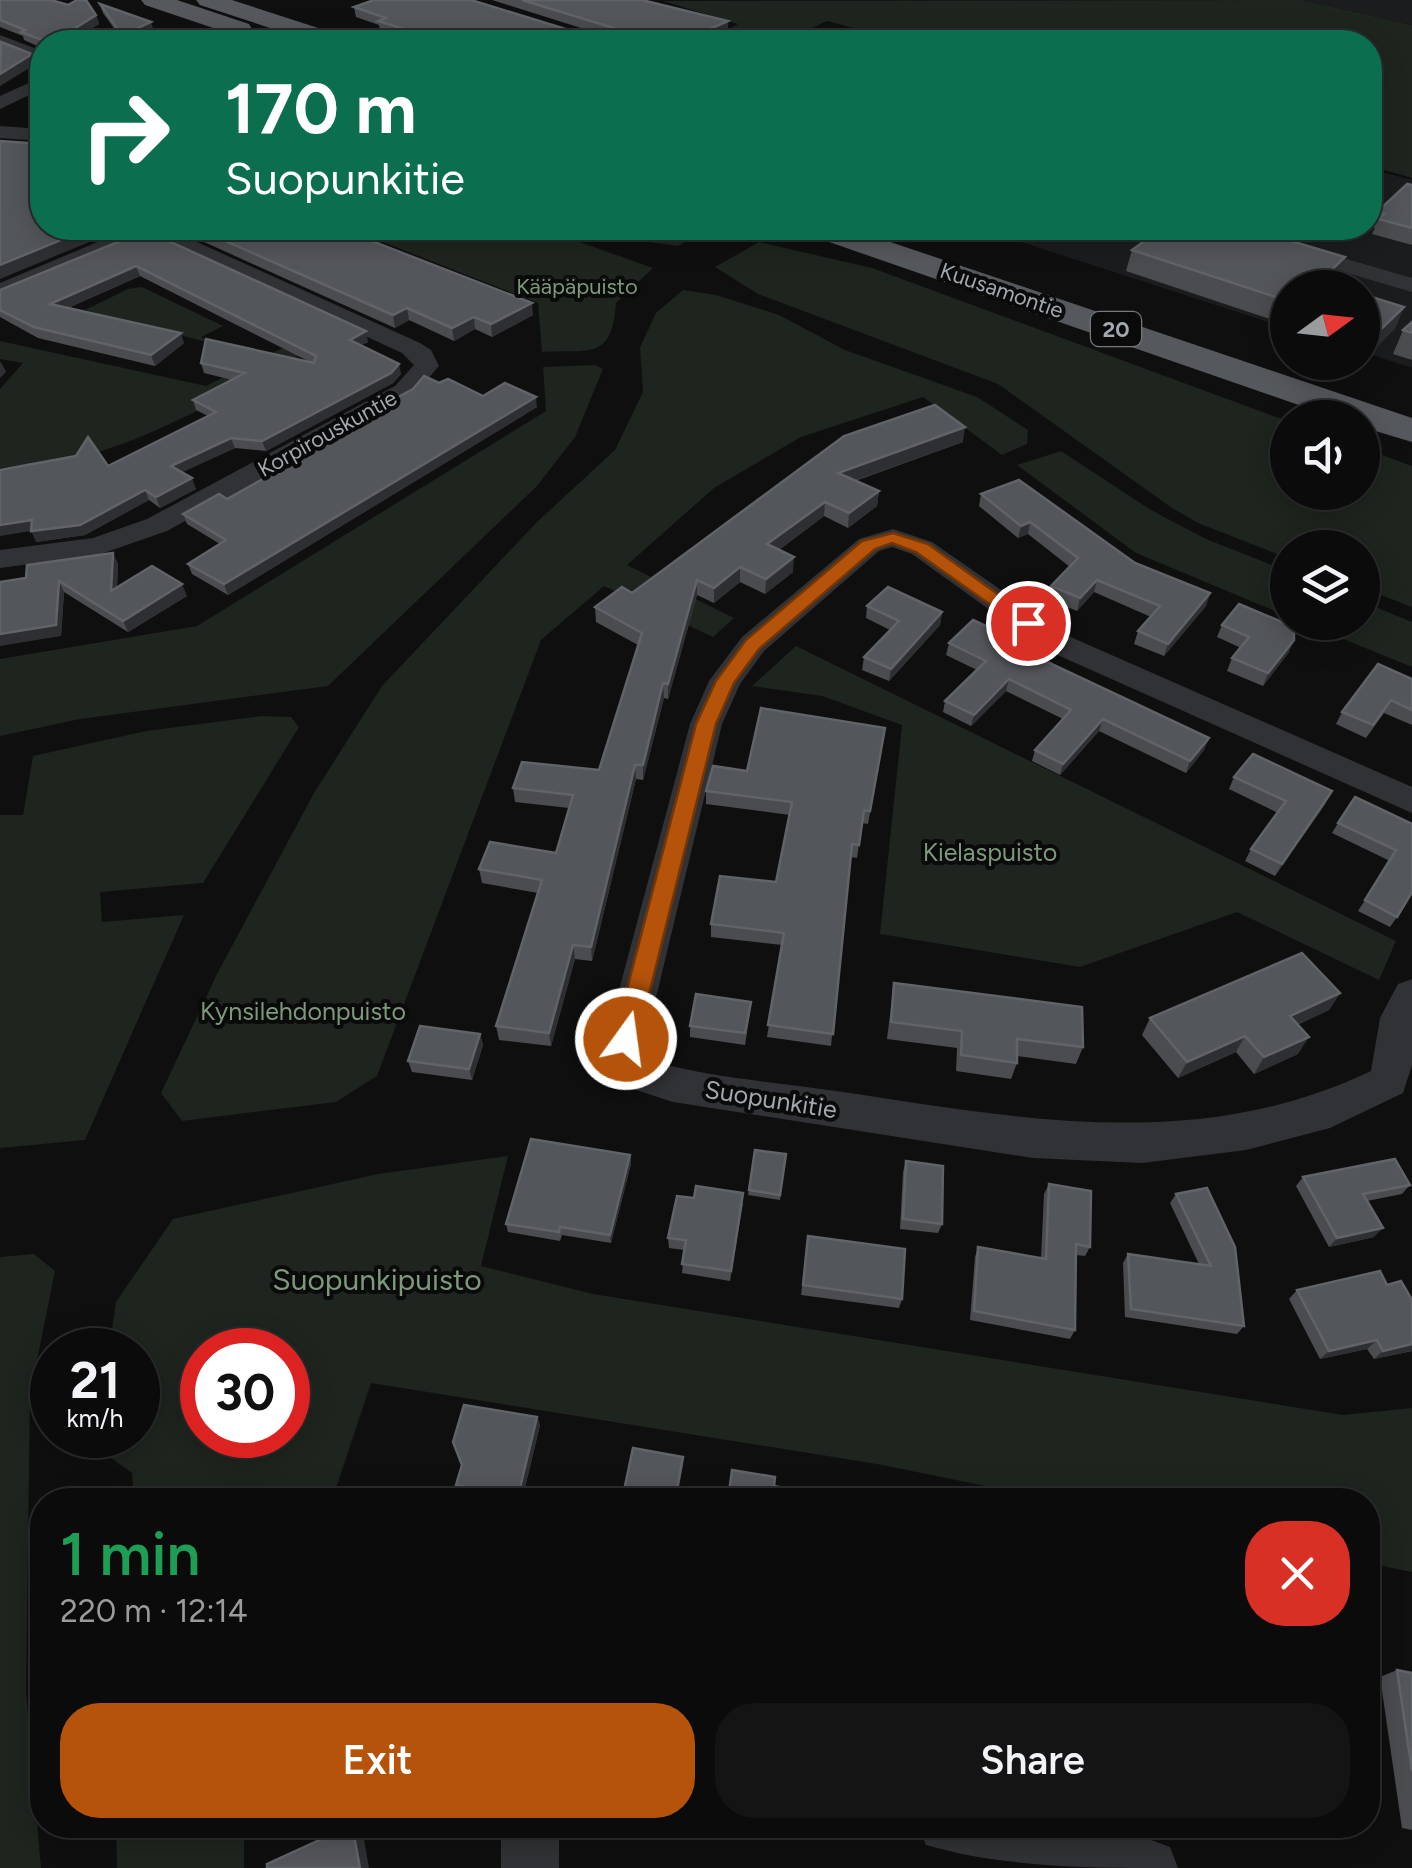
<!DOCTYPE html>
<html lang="en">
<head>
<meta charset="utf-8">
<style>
	body { margin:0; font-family:Figtree,sans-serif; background:#141415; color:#f1f3f6; height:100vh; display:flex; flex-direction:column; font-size:38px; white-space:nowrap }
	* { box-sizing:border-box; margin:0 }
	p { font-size:32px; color:#9a9b9d }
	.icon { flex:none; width:55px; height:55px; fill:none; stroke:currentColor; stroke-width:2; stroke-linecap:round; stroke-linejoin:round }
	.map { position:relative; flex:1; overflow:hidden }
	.side { position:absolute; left:30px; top:1488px; width:1350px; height:350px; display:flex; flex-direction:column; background:#0b0b0c; border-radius:40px; box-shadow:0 5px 25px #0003,0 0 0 2px #2b2b2d }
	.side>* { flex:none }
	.top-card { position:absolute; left:30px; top:30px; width:1352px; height:210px; border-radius:40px; box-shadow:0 5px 25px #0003,0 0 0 2px #2b2b2d; background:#0b6e4f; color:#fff; overflow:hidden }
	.needle { width:65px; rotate:75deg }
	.controls { position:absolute; left:1270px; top:270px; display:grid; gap:20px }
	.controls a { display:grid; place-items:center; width:110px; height:110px; border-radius:50%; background:#0b0b0c; box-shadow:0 5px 25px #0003,0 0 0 2px #2b2b2d; font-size:50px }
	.speed { position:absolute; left:30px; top:1328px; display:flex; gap:20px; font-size:50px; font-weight:700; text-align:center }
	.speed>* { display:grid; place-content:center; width:130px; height:130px; border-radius:50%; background:#0b0b0c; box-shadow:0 5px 25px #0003,0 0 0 2px #2b2b2d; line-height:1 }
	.speed small { font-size:25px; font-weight:400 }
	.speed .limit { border:15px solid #d22; background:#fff; color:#111 }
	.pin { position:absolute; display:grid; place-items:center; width:85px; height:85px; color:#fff; margin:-42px; border:5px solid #fff; border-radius:50%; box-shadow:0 2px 10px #0007 }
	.me { position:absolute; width:110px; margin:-55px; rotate:14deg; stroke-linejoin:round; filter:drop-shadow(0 0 8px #0008) }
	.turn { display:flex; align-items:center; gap:35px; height:210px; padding:0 30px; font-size:45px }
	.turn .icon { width:130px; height:130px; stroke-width:2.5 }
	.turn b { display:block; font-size:70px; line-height:85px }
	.round { display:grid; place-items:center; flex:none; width:105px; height:105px; border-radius:40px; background:#141415 }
	.headline { display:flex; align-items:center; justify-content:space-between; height:170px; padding:0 30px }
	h1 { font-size:60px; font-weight:600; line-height:75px; color:#1e9e55 }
	.primary-button { display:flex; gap:20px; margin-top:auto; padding:20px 30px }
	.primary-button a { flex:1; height:115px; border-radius:40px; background:#b45309; color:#fff; font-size:40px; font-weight:600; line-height:115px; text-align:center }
	.primary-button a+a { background:#141415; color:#f1f3f6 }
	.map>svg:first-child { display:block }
</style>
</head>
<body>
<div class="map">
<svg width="1412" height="1868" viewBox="0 0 1412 1868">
	<rect width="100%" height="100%" fill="#0f0f10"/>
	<!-- built -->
	<g fill="#1b1c1d">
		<path d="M1302 0H1412V25Z"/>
		<path d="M1370 169 1412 180V368L1363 352 1362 288H1288L1287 328 978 228H1370Z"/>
	</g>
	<!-- green -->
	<g fill="#1e241e" fill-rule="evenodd">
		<path d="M1302 0 1412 25V178L1370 166V42H905L827 21 782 42H706L738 24 663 1Z"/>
		<path d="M347 228H540L653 268 616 303C612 361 590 349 542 352L538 303Z"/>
		<path d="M583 228H708L678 246 605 236Z"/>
		<path d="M759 242 872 268 1287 421 1288 492H1362L1363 448 1412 466V607L1363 588 1362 548H1288L1287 558 1198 523 1172 508 998 384 758 294 715 267Z"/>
		<path d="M142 287 223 326 201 337 214 344 85 310 128 289Z"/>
		<path d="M683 290 716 295 779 315 845 350 977 397 1028 430 1027 444 1002 455 923 397 801 437 714 488 627 565 734 618 713 637 604 586 541 640 377 1076 336 1102 182 1121 161 1093 217 974 314 793 382 686 537 522 615 450 643 392 640 347 656 313Z"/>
		<path d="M329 325 344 332C263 374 164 437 77 458 52 464 25 465 0 468V389L23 363 0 359V341L206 386Z"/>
		<path d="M595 365 603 369 575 437 537 486 328 686 80 719 0 736V659L197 626 546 411 543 367Z"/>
		<path d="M1061 451 1151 510 1206 539 1287 571V616L1136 553 1017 465Z"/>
		<path d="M1363 602 1412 622V667L1304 623 1362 622Z"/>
		<path d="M796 646 1396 941 1379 980 1237 912 1080 967 880 934 902 725 822 696 752 686Z"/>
		<path d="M261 716 291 717 299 727 203 883 100 892 102 922 184 915 85 1140 0 1148V815H23L33 756 146 731Z"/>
		<path d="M508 1156 481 1266 593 1294 1343 1415 1412 1408V1572L1368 1563V1500H1055L877 1464 371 1383 332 1500H134L132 1473 96 1447 98 1435H138V1350H109L116 1302 173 1219 378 1174ZM202 1350H288V1435H202Z"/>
		<path d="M34 1254 55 1271 30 1395 26 1691 41 1868H0V1257Z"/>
		<path d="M116 1825H244V1868H117Z"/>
	</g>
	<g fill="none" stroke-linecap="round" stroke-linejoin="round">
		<!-- minor -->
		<g fill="#313235" fill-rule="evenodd">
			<path d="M0 35 42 51V62L0 46Z"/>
			<path d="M42 77V89L0 109V96Z"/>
			<path d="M0 126 42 129V141L0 138Z"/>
			<path d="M131 228H166L420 343 431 350 439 366 413 396 167 531 98 555 0 568V550L93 538 147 519 395 386 414 365 402 353 155 239H142L0 298V283Z"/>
			<path d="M1208 228H1240L1412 278V292L1211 233Z"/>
			<path d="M893 529 932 542 1066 635 1412 787V813L1044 649 912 554 892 547 879 551 764 651 740 684 722 724 646 1039 656 1062C718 1079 786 1083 850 1093 1028 1120 1201 1152 1371 1071L1380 1018 1398 984 1412 979V1065L1403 1093 1330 1128 1246 1150 1142 1163 1033 1158 673 1102 627 1087 606 1039 690 724 709 681 742 637 859 539Z"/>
			<rect x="501" y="1825" width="58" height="43"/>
			<path d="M917 1825C1001 1825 1091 1815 1170 1847L1178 1868C1094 1868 1005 1868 926 1845Z"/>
		</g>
		<!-- trunk -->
		<g fill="#55585c" fill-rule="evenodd">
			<path d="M141 0H177L249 24 252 29 249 34H231L145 5Z"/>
			<path d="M196 0H232L346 37 350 42H313L200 5Z"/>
			<path d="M805 228H849L1412 418V442L1362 427V418H1336L809 235Z"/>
		</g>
	</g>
	<!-- wall -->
	<g fill="#4a4c4f">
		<path d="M0 0 96 15 99 24 69 42H42V48L24 40 23 36 0 27Z"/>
		<path d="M492 0H642L728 21V31L702 42H418L380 31 379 25 356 17 354 7 585 35 600 34Z"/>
		<path d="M100 4 154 31 121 38 103 13Z"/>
		<path d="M1412 185V245L1372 234 1375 228 1371 227 1377 212Z"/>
		<path d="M173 228H352L370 235 371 240 533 315 492 337 475 329 454 341 409 320 395 328Z"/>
		<path d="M140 233 368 342 361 345 401 374 393 383 266 451 235 448 182 472 196 489 160 508 149 500 85 535 36 542 108 466 208 416 196 410 193 400 232 380 204 373 201 363 310 362 140 276 68 308 184 343 155 366 38 338 0 317V290Z"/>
		<path d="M1132 250 1338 278 1288 288V325L1126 271Z"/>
		<path d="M1362 294 1404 307 1395 328 1371 353 1362 350Z"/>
		<path d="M1412 322V360L1393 354 1403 330Z"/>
		<path d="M439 383 483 396 537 407 228 595 192 574 188 564 220 544 187 524 183 514 227 499 311 452 309 445Z"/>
		<path d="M844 436 963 442 855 481 879 491 877 506 848 528 824 516 779 550 793 572 765 594 740 582 714 603 697 595 668 699 664 698 643 780 636 779 592 961 575 959 551 1046 499 1040 496 1026 538 893 482 883 479 869 556 853 569 808 515 802 513 788 599 770 638 645 596 622 595 607 632 593Z"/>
		<path d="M981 494 1135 563 1210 593 1206 606 1164 656 1134 644 1138 631 1151 617 1094 592 1077 611 1048 599 1051 586 1070 567 1028 534 1018 538 979 506Z"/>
		<path d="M113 553 118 564 117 588 187 596 128 632 64 592 61 636 26 578Z"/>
		<path d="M867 606 942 612 940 625 889 681 862 670 864 657 890 630 866 618Z"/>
		<path d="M1222 625 1289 652 1263 686 1227 671 1232 658 1241 648 1217 637Z"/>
		<path d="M949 643 1031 647 1029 653 1209 738 1204 750 1186 773 1099 731 1060 775 1032 761 1035 750 1063 719 1006 691 971 726 943 712 945 701 977 670 946 655Z"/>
		<path d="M1412 679V725L1384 713 1366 738 1336 724 1342 712Z"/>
		<path d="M885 728 868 824 862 823 857 858 850 857 831 1046 767 1037 782 945 711 937V924L776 882 790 815 706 804V791L747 771Z"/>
		<path d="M1234 777 1326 803 1275 876 1245 861 1251 849 1278 813 1229 789Z"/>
		<path d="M1338 823 1412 824 1397 917 1390 927 1358 911 1390 861 1332 833Z"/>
		<path d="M894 983 1083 1047 1076 1064 1017 1056V1063L1011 1079 956 1071 957 1048 887 1039Z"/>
		<path d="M1340 993 1329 1010 1297 1025 1298 1054 1254 1074 1236 1052 1178 1078 1142 1035 1150 1018Z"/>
		<path d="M750 1013 745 1045 690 1037V1026Z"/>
		<path d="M480 1034 483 1045 472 1080 412 1072 408 1061Z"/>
		<path d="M755 1150 786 1154 780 1200 748 1195Z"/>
		<path d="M630 1155 631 1164 611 1243 562 1235 560 1241 508 1232 506 1224Z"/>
		<path d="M906 1161 942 1224 938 1233 900 1229 903 1172Z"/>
		<path d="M1303 1177 1410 1185 1402 1194 1367 1201 1374 1237 1329 1247 1296 1186Z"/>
		<path d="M1049 1184 1090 1247 1085 1256 1076 1255 1075 1330 1070 1339 970 1320 975 1257 978 1247 1041 1258 1044 1194Z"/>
		<path d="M1176 1194 1244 1326 1237 1334 1125 1317 1123 1263 1128 1254 1199 1264 1170 1203Z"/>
		<path d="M743 1203 730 1281 682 1273 684 1250 669 1248 668 1238Z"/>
		<path d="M808 1236 902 1299 899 1308 801 1295Z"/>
		<path d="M1297 1290 1412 1351 1374 1359 1367 1349 1320 1359 1289 1299Z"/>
		<path d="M537 1417 540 1425 522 1500H504L460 1492 456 1485Z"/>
		<path d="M1397 1670 1412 1673V1830L1402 1828 1380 1677Z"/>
	</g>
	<!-- shaded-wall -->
	<g fill="#2e2f32">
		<path d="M96 15 99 24 69 42H53Z"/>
		<path d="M728 21V31L702 42H680Z"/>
		<path d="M151 22 154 31 136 39 132 36 133 30Z"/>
		<path d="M32 54 36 64 0 86V74Z"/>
		<path d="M90 228H123L0 279V265Z"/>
		<path d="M1345 257 1338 278 1327 288 1320 281Z"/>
		<path d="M136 266 140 276 54 314 50 304Z"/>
		<path d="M532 303 533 315 492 337 491 324Z"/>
		<path d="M1404 307 1395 328 1371 353 1379 331Z"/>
		<path d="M407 308 409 320 395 328 393 315Z"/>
		<path d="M474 317 475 329 454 341 452 328Z"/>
		<path d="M366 331 368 342 352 350 350 340Z"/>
		<path d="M181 333 184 343 155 366 151 355Z"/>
		<path d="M1 362 6 372 0 378V363Z"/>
		<path d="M399 364 401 374 393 383 266 451 262 441Z"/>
		<path d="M536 397 537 407 228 595 224 584Z"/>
		<path d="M965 427 963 442 836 487 838 473Z"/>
		<path d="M231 438 235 448 174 476 171 466Z"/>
		<path d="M192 478 196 489 160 508 156 497Z"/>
		<path d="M145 490 149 500 85 535 36 542 31 531 0 536V525Z"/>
		<path d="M879 491 877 506 848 528 849 513Z"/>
		<path d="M825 502 824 516 767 559V544Z"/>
		<path d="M1030 522 1028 534 1018 538 1021 526Z"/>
		<path d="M113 553 118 564 116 602 111 591Z"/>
		<path d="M794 557 793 572 765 594 766 579Z"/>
		<path d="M740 567V582L714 603V588Z"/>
		<path d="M697 580V595L668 699V684Z"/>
		<path d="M1097 580 1094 592 1077 611 1080 598Z"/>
		<path d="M59 581 64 592 61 636 0 646V634Z"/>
		<path d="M182 584 187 596 128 632 123 621Z"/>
		<path d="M1210 593 1206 606 1164 656 1168 644Z"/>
		<path d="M942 612 940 625 889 681 891 669Z"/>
		<path d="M1294 640 1289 652 1263 686 1268 673Z"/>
		<path d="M1009 679 1006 691 971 726 974 715Z"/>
		<path d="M663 683 664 698 643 780V765Z"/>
		<path d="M1103 719 1099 731 1060 775 1063 764Z"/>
		<path d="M1209 738 1204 750 1186 773 1190 761Z"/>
		<path d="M635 765 636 779 592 961 591 947Z"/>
		<path d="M1332 791 1326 803 1275 876 1282 864Z"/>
		<path d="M573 945 575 959 551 1046 549 1033Z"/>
		<path d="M1340 993 1329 1010 1279 1033 1290 1016Z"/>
		<path d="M480 1034 483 1045 472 1080 469 1069Z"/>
		<path d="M1245 1036 1236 1052 1178 1078 1187 1062Z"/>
		<path d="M1309 1037 1298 1054 1254 1074 1264 1057Z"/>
		<path d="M630 1155 631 1164 611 1243 610 1235Z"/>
		<path d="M1383 1228 1374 1237 1329 1247 1337 1238Z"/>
		<path d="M1377 1340 1367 1349 1320 1359 1329 1351Z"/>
		<path d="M1412 1344V1351L1374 1359 1383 1351Z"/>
		<path d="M537 1417 540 1425 522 1500H520L518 1496Z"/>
		<path d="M683 1457V1465L677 1500H675Z"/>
		<path d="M353 1825 362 1828 369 1868H360Z"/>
	</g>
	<!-- building -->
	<g fill="#53565a" stroke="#606367" stroke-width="2.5">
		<path d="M0 0H51L68 5 77 0H86L96 15 53 42H42V45V40L21 32 25 30 0 20Z"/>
		<path d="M374 0H471L585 35 616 32 614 28 522 0H642L728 21 680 42H448L378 21 386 18 354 7Z"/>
		<path d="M100 4 151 22 133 30 132 36 174 31 205 42H115L123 37Z"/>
		<path d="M859 30 894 40 903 35 929 42H833Z"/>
		<path d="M1 42 32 54 0 74Z"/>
		<path d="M0 141 42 144V228H90L0 265Z"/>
		<path d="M1407 184 1412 185V228L1378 219 1384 214 1377 212Z"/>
		<path d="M196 228H352L370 235 364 238 532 303 491 324 474 317 452 328 407 308 393 315Z"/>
		<path d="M1162 228H1247L1345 257 1320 281 1342 288H1288V301L1132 250Z"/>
		<path d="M140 233H151L366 331 350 340 399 364 391 373 262 441 231 438 171 466 192 478 156 497 145 490 80 525 31 531 32 520 0 525V470L76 456 88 437 108 466 216 412 193 400 245 373 201 363 206 339 314 363 316 356 136 266 50 304 181 333 151 355 34 327 0 310V290Z"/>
		<path d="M1362 294 1404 307 1379 331 1362 326Z"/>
		<path d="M1412 322V333L1403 330Z"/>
		<path d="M424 376 439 383 448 379 483 396 505 383 536 397 224 584 188 564 226 540 183 514 219 494 227 499 322 446 309 445 413 389Z"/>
		<path d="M935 405 965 427 838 473 879 491 849 513 825 502 767 544 794 557 766 579 740 567 714 588 697 580 668 684 663 683 643 765H635L591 947 573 945 549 1033 496 1026 542 880 479 869 490 842 556 853 573 795 513 788 522 762 599 770 642 633 595 607 622 587 632 593 844 436Z"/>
		<path d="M1019 480 1135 563 1210 593 1168 644 1138 631 1160 606 1097 580 1080 598 1051 586 1078 558 1030 522 1021 526 981 494Z"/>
		<path d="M113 553 111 591 152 566 182 584 123 621 59 581 56 625 0 634V582L26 578 27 565Z"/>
		<path d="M888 587 942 612 891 669 864 657 899 621 867 606Z"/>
		<path d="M1239 604 1294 627V640L1268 673 1232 658 1249 637 1222 625Z"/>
		<path d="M973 620 1031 647 1026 652 1209 738 1190 761 1103 719 1063 764 1035 750 1071 710 1009 679 974 715 945 701 986 661 949 643Z"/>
		<path d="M1378 664 1412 679V710L1391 700 1373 725 1342 712Z"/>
		<path d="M761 708 885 728 870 811 864 810 859 845 852 844 833 1034 768 1025 784 933 711 924 720 876 776 882 792 802 706 791 713 766 747 771Z"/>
		<path d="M1253 754 1332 791 1282 864 1251 849 1286 801 1234 777Z"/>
		<path d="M1355 797 1412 824V892L1397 917 1365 900 1396 850 1338 823Z"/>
		<path d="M1302 953 1340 993 1290 1016 1309 1037 1264 1057 1245 1036 1187 1062 1150 1018Z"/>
		<path d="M894 983 1082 1007 1083 1047 1017 1039V1063L961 1055 962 1031 891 1022Z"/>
		<path d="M696 994 751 1002 745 1033 690 1026Z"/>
		<path d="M420 1026 480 1034 469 1069 408 1061Z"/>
		<path d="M531 1139 630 1155 610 1235 560 1227 559 1232 506 1224Z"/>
		<path d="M755 1150 786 1154 780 1195 749 1190Z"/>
		<path d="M1395 1159 1410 1185 1363 1194 1383 1228 1337 1238 1303 1177Z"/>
		<path d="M906 1161 943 1166 942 1224 903 1219Z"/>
		<path d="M1049 1184 1091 1191 1090 1247 1076 1244 1075 1330 974 1311 978 1247 1046 1259Z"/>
		<path d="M696 1186 743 1193 731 1271 682 1264 686 1240 668 1238 677 1196 694 1198Z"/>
		<path d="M1207 1188 1235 1247 1244 1326 1131 1309 1128 1254 1211 1266 1176 1194Z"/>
		<path d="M808 1236 905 1249 902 1299 803 1285Z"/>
		<path d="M1380 1271 1387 1285 1401 1281 1412 1300V1344L1383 1351 1377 1340 1329 1351 1297 1290Z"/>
		<path d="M464 1405 537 1417 518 1496 456 1485 462 1465 453 1442Z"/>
		<path d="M633 1448 683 1457 675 1500H622Z"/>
		<path d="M732 1470 775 1477 774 1486 847 1500H728Z"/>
		<path d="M1397 1670 1412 1673V1771Z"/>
		<path d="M352 1825 360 1868H267V1864Z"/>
	</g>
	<!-- route -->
	<path fill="#b45309" stroke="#753606" stroke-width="2.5" d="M893 533 928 544 1038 623 1035 627H1022L916 552 892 543 875 549 759 649 734 683 716 724 638 1039 634 1046H617L614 1039 696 724 716 681 746 640 862 541Z"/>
	<g text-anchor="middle" stroke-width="8" stroke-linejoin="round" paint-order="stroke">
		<!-- far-park labels -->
		<g font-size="22" fill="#7d997b" stroke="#0a0a0b">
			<text x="577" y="294">Kääpäpuisto</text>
		</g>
		<!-- far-street labels -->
		<g font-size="22" fill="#a2a8b0" stroke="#0a0a0b">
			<text transform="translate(1002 290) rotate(19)" y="8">Kuusamontie</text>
			<text transform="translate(327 433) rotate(-29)" y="8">Korpirouskuntie</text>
		</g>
		<!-- shield labels -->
		<rect fill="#0a0a0b" stroke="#74797e" stroke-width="2.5" x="1091" y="312" width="50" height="34" rx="8"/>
		<g font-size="22" font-weight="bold" fill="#a2a8b0">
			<text x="1116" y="337">20</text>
		</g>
		<!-- park labels -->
		<g font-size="25" fill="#7d997b" stroke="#0a0a0b">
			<text x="990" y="861">Kielaspuisto</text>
			<text x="303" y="1020">Kynsilehdonpuisto</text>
		</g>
		<!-- street labels -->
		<g font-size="25" fill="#a2a8b0" stroke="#0a0a0b">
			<text transform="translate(771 1099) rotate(9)" y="9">Suopunkitie</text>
		</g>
		<!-- near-park labels -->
		<g font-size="30" fill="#7d997b" stroke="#0a0a0b">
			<text x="377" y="1290">Suopunkipuisto</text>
		</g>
	</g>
</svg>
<div class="controls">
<a><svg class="needle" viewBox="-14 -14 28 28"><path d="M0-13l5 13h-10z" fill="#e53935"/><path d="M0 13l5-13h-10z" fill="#9a9b9d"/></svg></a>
<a><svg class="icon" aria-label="sound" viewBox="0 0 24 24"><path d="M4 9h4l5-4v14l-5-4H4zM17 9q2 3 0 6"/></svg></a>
<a><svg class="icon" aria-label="layers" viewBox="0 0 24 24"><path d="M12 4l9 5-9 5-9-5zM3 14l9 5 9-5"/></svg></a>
</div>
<div class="speed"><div>21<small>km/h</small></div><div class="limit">30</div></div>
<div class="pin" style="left:1028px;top:623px;background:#d93025"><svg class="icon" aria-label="arrive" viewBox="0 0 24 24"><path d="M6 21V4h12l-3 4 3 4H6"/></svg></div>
<svg class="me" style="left:626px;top:1039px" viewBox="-20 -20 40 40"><circle r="17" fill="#b45309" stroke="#fff" stroke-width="3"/><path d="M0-11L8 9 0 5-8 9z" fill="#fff"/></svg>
<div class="top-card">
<div class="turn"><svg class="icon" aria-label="right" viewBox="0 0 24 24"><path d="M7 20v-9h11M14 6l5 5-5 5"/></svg><div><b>170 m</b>Suopunkitie</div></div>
</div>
<section class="side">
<div class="headline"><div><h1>1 min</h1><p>220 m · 12:14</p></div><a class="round" style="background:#d93025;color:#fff"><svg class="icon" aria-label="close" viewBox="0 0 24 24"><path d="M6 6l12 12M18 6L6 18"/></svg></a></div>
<div class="primary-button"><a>Exit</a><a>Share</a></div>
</section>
</div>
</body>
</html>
